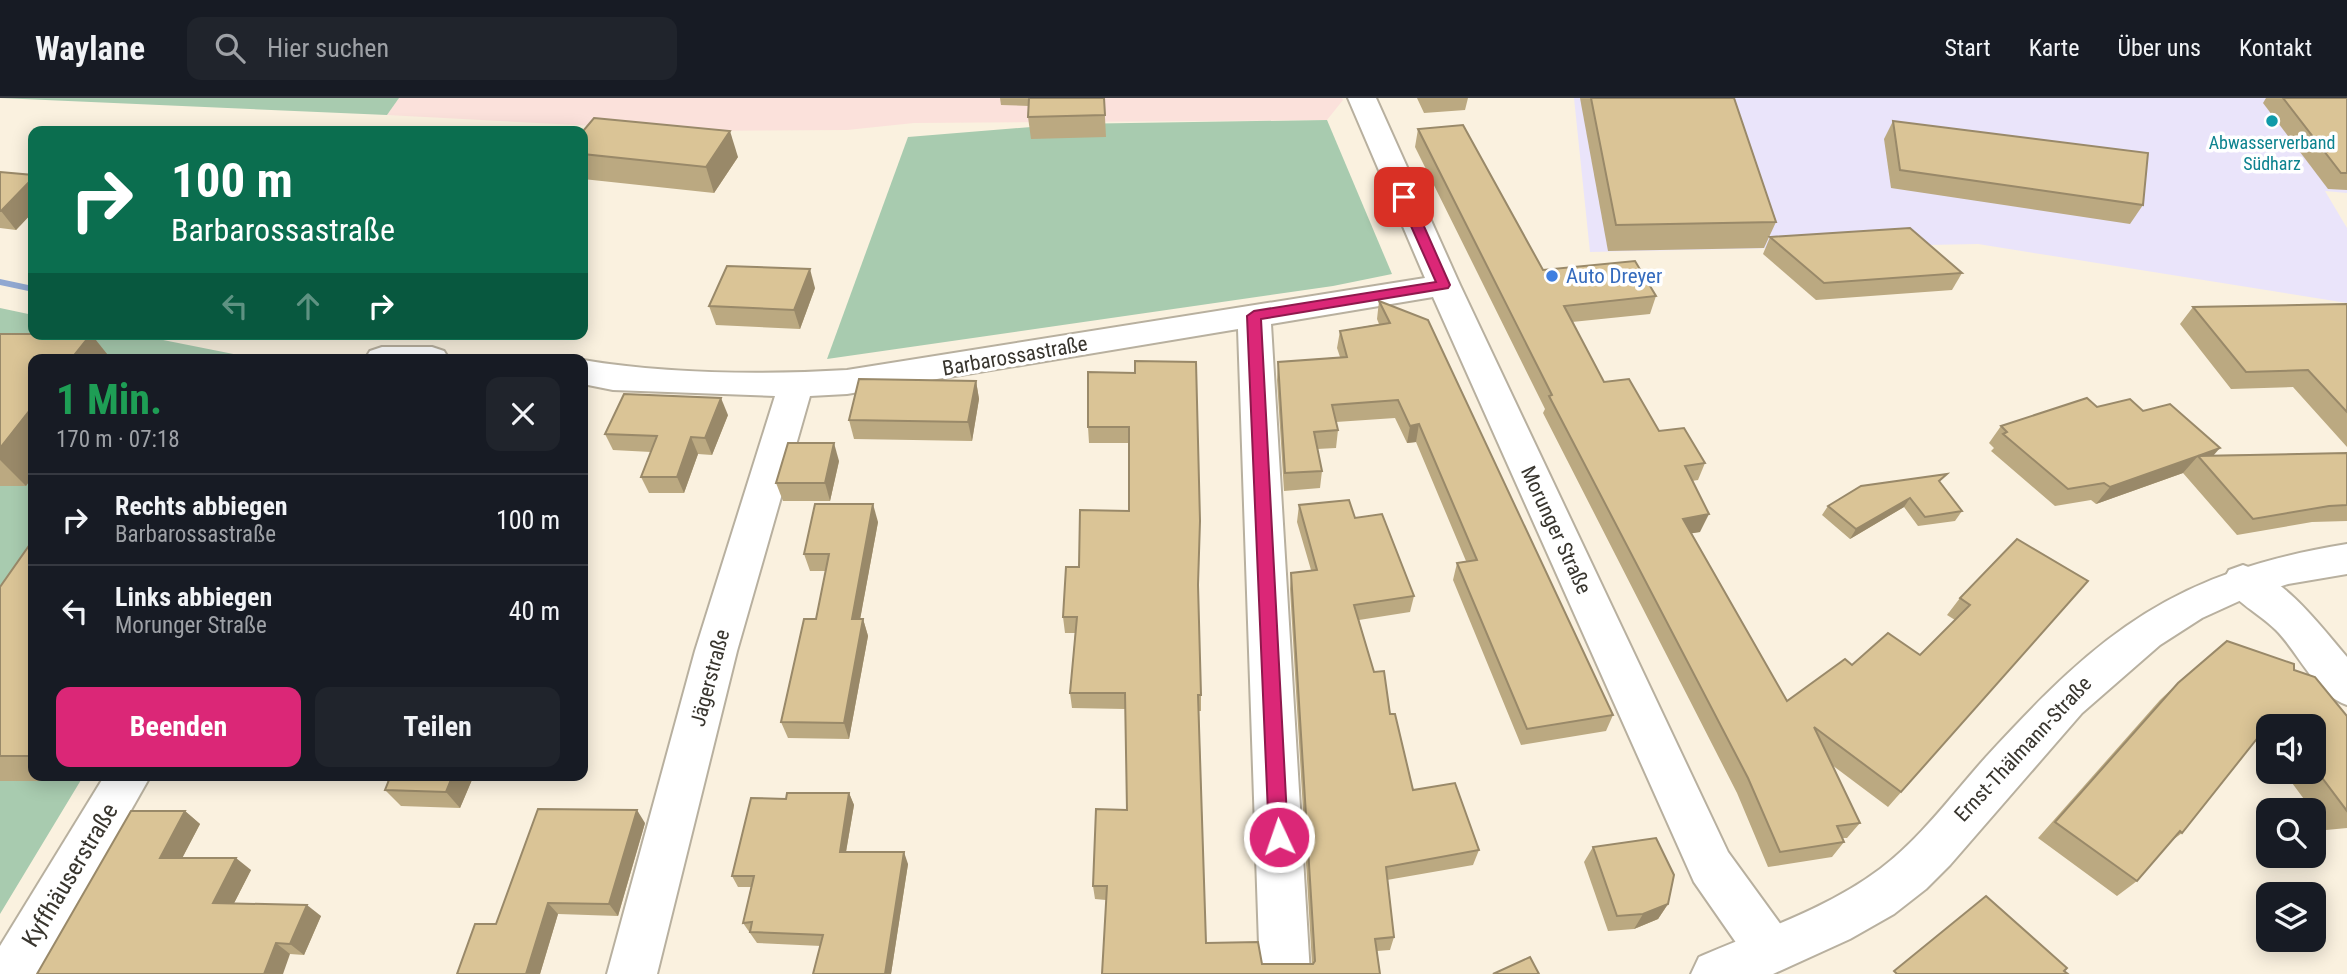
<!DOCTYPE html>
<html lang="de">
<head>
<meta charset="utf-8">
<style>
	body { margin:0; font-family:"Roboto Condensed",sans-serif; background:#20242c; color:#f1f3f6; height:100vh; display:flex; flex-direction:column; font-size:26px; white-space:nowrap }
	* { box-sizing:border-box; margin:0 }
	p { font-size:23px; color:#9ea1a6 }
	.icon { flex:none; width:38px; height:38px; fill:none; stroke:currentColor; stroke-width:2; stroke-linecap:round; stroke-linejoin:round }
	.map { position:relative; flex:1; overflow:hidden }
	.sheet { position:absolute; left:28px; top:256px; width:560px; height:427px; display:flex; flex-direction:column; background:#171b24; border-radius:14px; box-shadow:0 4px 18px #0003 }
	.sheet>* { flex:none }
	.banner { position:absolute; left:28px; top:28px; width:560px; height:214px; border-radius:14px; box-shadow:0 4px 18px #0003; background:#0b6e4f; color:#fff; overflow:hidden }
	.buttons { position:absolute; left:2256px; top:616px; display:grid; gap:14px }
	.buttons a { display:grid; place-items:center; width:70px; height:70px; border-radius:14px; background:#171b24; box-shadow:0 4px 18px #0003; font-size:35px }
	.pin { position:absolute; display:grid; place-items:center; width:60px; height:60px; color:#fff; margin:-30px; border-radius:14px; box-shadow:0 4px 10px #0006 }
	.me { position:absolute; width:77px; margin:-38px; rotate:357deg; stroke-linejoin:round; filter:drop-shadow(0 0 5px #0008) }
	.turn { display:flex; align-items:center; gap:24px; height:147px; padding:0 28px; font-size:32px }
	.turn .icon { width:91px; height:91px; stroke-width:2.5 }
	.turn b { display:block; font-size:49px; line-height:60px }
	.lanes { display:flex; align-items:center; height:66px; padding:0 28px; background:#0003; justify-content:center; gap:35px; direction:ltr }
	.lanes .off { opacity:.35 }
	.round { display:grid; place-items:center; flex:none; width:74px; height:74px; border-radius:14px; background:#20242c }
	.overview { display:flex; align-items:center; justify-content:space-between; height:119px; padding:0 28px }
	h1 { font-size:42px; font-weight:700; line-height:52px; color:#1e9e55 }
	.button { display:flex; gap:14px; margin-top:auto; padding:14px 28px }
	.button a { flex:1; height:80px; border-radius:14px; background:#db2777; color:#fff; font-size:28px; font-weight:700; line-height:80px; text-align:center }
	.button a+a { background:#20242c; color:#f1f3f6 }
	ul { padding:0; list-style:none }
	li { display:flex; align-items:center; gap:21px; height:91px; padding:0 28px; border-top:2px solid #363941 }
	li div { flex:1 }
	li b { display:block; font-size:26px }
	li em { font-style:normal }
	header { display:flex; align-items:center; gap:42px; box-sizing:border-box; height:98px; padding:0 35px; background:#171b24; border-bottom:2px solid #363941 }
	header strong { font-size:33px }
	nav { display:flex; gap:38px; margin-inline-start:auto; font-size:24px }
	.search { width:490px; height:63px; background:#20242c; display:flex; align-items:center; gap:18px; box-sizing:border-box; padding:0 24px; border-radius:14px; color:#9ea1a6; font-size:26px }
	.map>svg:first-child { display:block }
</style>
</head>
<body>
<header>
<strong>Waylane</strong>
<div class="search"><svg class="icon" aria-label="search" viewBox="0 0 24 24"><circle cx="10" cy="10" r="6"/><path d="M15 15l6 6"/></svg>Hier suchen</div>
<nav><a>Start</a><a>Karte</a><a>Über uns</a><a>Kontakt</a></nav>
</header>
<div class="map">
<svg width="2347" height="876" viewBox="0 0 2347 876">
	<rect width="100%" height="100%" fill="#faf1df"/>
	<!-- commercial -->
	<path fill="#eae4fa" d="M1574 0H2347V95L2325 93 2347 130V205L1978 146 1590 154Z"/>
	<!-- industrial -->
	<path fill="#fbe1db" d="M399 0H1342L1343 2 1327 22 914 25 847 32 690 33 387 17Z"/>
	<!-- green -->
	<g fill="#a8cbaf">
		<path d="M0 0H399L387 17Z"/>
		<path d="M1327 22 1392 176 1333 188 827 261 908 39 1068 26Z"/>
		<path d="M0 210 33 217V236H133L259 261H33V677H84L0 816Z"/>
	</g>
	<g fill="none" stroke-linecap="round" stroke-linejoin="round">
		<!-- stream -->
		<path fill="#91a8d1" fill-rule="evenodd" d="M0 181 33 188V194L0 187Z"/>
		<defs>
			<g id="street">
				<path d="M1348 0H1376L1460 187 1728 754 1787 835 1794 852 1787 869 1770 876 1753 869 1694 784 1433 199 1271 226 1310 876H1260L1238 231 847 296 810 298 737 553 657 876H607L695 553 775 298 613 292 583 286V262C664 276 764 277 847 272L1425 180Z"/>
				<path d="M382 249H432L444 253 449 261H365L370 253Z"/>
				<path d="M2243 467C2287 482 2318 525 2347 559V607C2315 596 2299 555 2276 532 2259 515 2235 505 2223 483L2229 472Z"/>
				<path d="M105 677H151L38 876H0V848Z"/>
			</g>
			<path id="secondary" d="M2347 446V476L2288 486 2248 499 2202 520 2160 547 2082 615 1950 767 1926 791 1894 816 1850 841 1773 876H1691L1699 859C1759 833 1827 811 1880 771 1921 740 1952 697 1986 659 2101 533 2175 474 2347 446Z"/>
		</defs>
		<!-- street casing -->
		<use href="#street" stroke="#b8b09f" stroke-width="4"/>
		<!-- secondary casing -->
		<use href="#secondary" stroke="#b8b09f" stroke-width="4"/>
		<!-- street -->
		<use href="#street" fill="#fff" fill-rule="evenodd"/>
		<!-- secondary -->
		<use href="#secondary" fill="#fff" fill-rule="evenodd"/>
	</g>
	<!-- wall -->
	<g fill="#bba981">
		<path d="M1000 0H1104L1106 39 1031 41 1028 19 1029 8 1001 7Z"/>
		<path d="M1417 0H1468L1465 12 1424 15Z"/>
		<path d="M1580 0H1734L1776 124 1764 150 1608 153Z"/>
		<path d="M2266 0H2347V92L2328 91 2263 5Z"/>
		<path d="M1893 23 2143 107 2130 126 1891 90 1884 41Z"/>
		<path d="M1418 31 1543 172 1656 198 1650 216 1572 224 1604 284 1659 333 1705 365 1698 382 1692 383 1700 434 1691 435 1787 603 1852 567 1920 557 1955 522 1947 517 1960 500 2088 483 1888 709 1832 667 1860 725 1847 740H1843L1844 744 1832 759 1768 769 1737 695 1543 315 1545 311 1415 49Z"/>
		<path d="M583 33 738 59 714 95 583 81Z"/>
		<path d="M0 74 33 77V114L16 132 0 130Z"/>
		<path d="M1770 139 1962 175 1952 192 1816 202 1763 156Z"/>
		<path d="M815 190 800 231 716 227 709 208Z"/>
		<path d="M1379 203 1613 617 1606 633 1521 647 1453 482 1457 465 1466 463 1416 344 1407 345 1395 320 1336 324 1338 332 1336 350 1317 351 1322 373 1320 390 1284 393 1277 282 1278 264 1340 259 1337 250 1340 233 1379 226 1377 221Z"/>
		<path d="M2347 206V349L2293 289 2231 291 2180 226 2193 209Z"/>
		<path d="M0 236H91L111 261H33V378L26 388H0Z"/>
		<path d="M447 236H467L466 238Z"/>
		<path d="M1135 275 1198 489 1201 597V613H1199L1206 845 1262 866H1312L1290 491 1291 475 1311 472 1297 424 1299 407 1355 420 1414 498 1410 514 1359 522 1374 574 1390 616 1413 692 1479 752 1473 767 1387 782 1394 839 1390 852 1377 853 1380 876H1102L1106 802 1095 801 1093 788 1127 712 1125 611 1072 610 1070 595 1075 535H1065L1063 519 1079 469 1129 413V345H1089L1088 329Z"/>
		<path d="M976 283 979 301 972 343 854 341 849 322Z"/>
		<path d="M2097 309 2143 313 2213 357 2347 355V423L2312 424 2237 437 2183 375 2096 406 2091 402 2055 408 1991 353 1994 350 1989 345 2001 328Z"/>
		<path d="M728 317 712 357 698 356 684 395H649L641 379 651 354 613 352 605 336Z"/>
		<path d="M839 363 830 403H783L776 385Z"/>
		<path d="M1941 386 1962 413 1955 423 1918 428 1904 409 1850 441 1822 417 1828 408Z"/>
		<path d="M878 424 860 521H863L868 538 849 641 788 640 781 624 816 521 826 473H810L804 456Z"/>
		<path d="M33 442V677H68L64 683H0V489Z"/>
		<path d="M2294 572 2347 618V730L2326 732 2314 714V712H2312L2284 674H2314V628H2268V653L2258 639 2182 735 2170 744 2137 783 2117 798 2038 740 2160 602 2178 585Z"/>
		<path d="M381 677H474L460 710 401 708 385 692 388 684Z"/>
		<path d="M849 695 854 707 846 754 908 766 891 876H813L821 848 757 845 743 825 751 789H738L732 778 786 701Z"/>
		<path d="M185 713 200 726 182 760 251 772 234 805 321 818 304 857 290 856 37 876Z"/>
		<path d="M645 725 618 818 558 816 540 876H457L496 826Z"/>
		<path d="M1593 749 1668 806 1658 821 1634 831 1608 833 1584 764Z"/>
	</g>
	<!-- shaded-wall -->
	<g fill="#998969">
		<path d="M730 33 738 59 714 95 706 69Z"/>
		<path d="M33 80V114L16 132 1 113Z"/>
		<path d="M583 154 586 162 583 166Z"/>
		<path d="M810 171 815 190 800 231 794 212Z"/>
		<path d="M91 236 111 261H71Z"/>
		<path d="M976 283 979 301 972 343 968 324Z"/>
		<path d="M721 300 728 317 712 357 705 340Z"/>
		<path d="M33 308V378L26 388 0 362V350Z"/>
		<path d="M1419 326 1416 344 1407 345 1410 328Z"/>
		<path d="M691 339 698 356 684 395 677 379Z"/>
		<path d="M834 345 839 363 830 403 825 385Z"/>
		<path d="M2220 350 2206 366 2198 358Z"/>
		<path d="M2198 358 2183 375 2096 406 2110 389Z"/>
		<path d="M1910 400 1904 409 1850 441 1856 431Z"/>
		<path d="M873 406 878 424 857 538 852 521Z"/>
		<path d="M1709 416 1700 434 1675 438 1683 421Z"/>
		<path d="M863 521 868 538 849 641 844 625Z"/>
		<path d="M57 677H68L64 683Z"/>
		<path d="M453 677H474L460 710 446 694Z"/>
		<path d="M849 695 854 707 844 765 840 754Z"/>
		<path d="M637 712 645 725 618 818 609 806Z"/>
		<path d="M185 713 200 726 176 772 160 760Z"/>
		<path d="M904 754 908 766 891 876H885Z"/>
		<path d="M236 760 251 772 228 817 213 805Z"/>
		<path d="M548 805 558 816 540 876H526Z"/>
		<path d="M1668 806 1658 821 1634 831 1643 816Z"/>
		<path d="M307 807 321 818 304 857 290 846Z"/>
		<path d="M276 845 290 856 283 876H264Z"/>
	</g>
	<!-- building -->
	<g fill="#dac496" stroke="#998969" stroke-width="2">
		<path d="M1029 0H1104L1105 17 1028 19Z"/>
		<path d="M1591 0H1734L1776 124 1616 127Z"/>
		<path d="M2283 0H2347V75H2341Z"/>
		<path d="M594 20 730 33 706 69 583 56V33Z"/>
		<path d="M1893 23 2148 55 2143 107 1900 72Z"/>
		<path d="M1463 27 1543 172 1635 163 1656 198 1564 208 1604 284 1629 281 1659 333 1684 330 1705 365 1685 368 1709 416 1683 421 1787 603 1845 561 1852 567 1888 535 1920 557 1970 507 1960 500 2017 441 2088 483 1901 694 1814 629 1860 725 1837 728 1844 744 1780 754 1748 680 1549 298 1552 297 1418 31Z"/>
		<path d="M0 74 33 77V80L1 113H0Z"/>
		<path d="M1910 130 1962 175 1824 185 1770 139Z"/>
		<path d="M727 168 810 171 794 212 709 208Z"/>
		<path d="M1379 203 1428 222 1613 617 1527 631 1457 465 1477 462 1419 326 1410 328 1398 302 1332 307 1338 332 1314 334 1322 373 1285 375 1278 264 1347 259 1340 233 1390 225Z"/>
		<path d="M2347 206V314L2308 272 2246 274 2193 209Z"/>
		<path d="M0 236H91L71 261H33V308L0 350Z"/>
		<path d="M1135 263 1196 264 1200 423 1198 487 1201 597H1198L1206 845 1258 844 1262 866H1313L1315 863 1291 475 1317 472 1299 407 1349 402 1355 420 1382 416 1414 498 1354 507 1374 574 1384 573 1390 616H1395L1413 692 1455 685 1479 752 1386 769 1394 839 1375 841 1380 876H1102L1107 788H1093L1096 711 1127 712 1125 595H1070L1077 519H1063L1066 469H1079L1080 412 1129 413V329H1088V274L1135 275Z"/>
		<path d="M859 281 976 283 968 324 849 322Z"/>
		<path d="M624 296 721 300 705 340 691 339 677 379H641L657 338 605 336Z"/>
		<path d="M2087 300 2097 309 2130 301 2143 313 2170 306 2220 350 2198 358 2347 355V407L2329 408 2253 421 2198 358 2110 389 2104 385 2068 391 2003 336 2007 334 2001 328Z"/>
		<path d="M788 345H834L825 385H776Z"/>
		<path d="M1947 376 1939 383 1962 413 1925 419 1910 400 1856 431 1828 408 1861 388Z"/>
		<path d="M815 406H873L852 521H863L844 625 781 624 804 521H816L829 456H804Z"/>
		<path d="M33 442V655L32 658H0V489Z"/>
		<path d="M2227 543 2294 566V572L2315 579 2347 618V713L2314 669V628H2283L2275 618 2182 735 2180 733 2137 783 2055 724 2178 585Z"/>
		<path d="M391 677H453L446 694 385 692Z"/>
		<path d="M787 695H849L840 754H904L885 876H813L823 837 750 834 752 824 743 825 754 778H732L751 700 786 701Z"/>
		<path d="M538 711 637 712 609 806 548 805 526 876H457L475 826H496Z"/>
		<path d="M131 713H185L160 760H236L213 805 307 807 290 846 276 845 264 876H37Z"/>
		<path d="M1656 740 1674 777 1668 806 1643 816 1617 818 1593 749Z"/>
		<path d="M1986 798 2067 870 2064 873 2068 876H1897L1894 873Z"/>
		<path d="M1530 859 1539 876H1493Z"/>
	</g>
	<!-- route -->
	<path fill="#db2777" stroke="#8e194d" stroke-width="2" d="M1404 95 1411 99 1450 187 1448 190 1261 221 1288 739 1286 745 1279 748 1272 745 1269 739 1247 218 1254 213 1436 184 1398 99Z"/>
	<!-- markers -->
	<circle fill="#0f9aa8" stroke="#fff" stroke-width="2.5" cx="2272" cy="23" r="7"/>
	<circle fill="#3f7fe0" stroke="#fff" stroke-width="2.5" cx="1552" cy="178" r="7"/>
	<g text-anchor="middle" stroke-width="7" stroke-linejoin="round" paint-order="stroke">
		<!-- far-culture labels -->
		<g font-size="18" fill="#0d838f" stroke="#fff">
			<text x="2272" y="51">Abwasserverband<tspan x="2272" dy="21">Südharz</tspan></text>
		</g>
		<!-- shop labels -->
		<g font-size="21" fill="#366cbe" stroke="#fff" text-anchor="start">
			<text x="1566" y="185">Auto Dreyer</text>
		</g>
		<!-- street labels -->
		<g font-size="21" fill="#38352e" stroke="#fff">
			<text transform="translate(1015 258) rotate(-10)" y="7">Barbarossastraße</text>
			<text transform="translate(1556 432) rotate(65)" y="7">Morunger Straße</text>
			<text transform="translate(710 580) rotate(-75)" y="7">Jägerstraße</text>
			<text transform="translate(2023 651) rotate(-47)" y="7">Ernst-Thälmann-Straße</text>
		</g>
		<!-- near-street labels -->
		<g font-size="24" fill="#38352e" stroke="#fff">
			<text transform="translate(70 777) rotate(-59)" y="8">Kyffhäuserstraße</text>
		</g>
	</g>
</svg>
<div class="buttons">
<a><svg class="icon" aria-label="sound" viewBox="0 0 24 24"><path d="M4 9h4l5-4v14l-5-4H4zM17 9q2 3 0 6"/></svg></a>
<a><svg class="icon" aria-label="search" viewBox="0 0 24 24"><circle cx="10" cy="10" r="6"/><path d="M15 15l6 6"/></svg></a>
<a><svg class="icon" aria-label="layers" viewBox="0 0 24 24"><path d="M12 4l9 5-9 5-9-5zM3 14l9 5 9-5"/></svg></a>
</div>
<div class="pin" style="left:1404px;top:99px;background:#d93025"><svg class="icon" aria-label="arrive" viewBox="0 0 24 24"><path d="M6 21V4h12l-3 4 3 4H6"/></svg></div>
<svg class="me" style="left:1279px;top:739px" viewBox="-20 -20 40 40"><circle r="17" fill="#db2777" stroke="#fff" stroke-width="3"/><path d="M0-11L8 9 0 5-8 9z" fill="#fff"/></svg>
<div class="banner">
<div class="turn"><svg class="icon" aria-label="right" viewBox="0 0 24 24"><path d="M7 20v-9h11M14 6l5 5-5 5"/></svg><div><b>100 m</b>Barbarossastraße</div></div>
<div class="lanes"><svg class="icon off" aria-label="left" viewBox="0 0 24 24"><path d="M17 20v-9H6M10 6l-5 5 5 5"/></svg><svg class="icon off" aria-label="ahead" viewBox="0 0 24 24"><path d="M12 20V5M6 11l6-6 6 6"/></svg><svg class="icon" aria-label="right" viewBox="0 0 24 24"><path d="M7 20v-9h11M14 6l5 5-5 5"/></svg></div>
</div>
<section class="sheet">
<div class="overview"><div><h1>1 Min.</h1><p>170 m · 07:18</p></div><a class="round"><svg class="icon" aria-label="close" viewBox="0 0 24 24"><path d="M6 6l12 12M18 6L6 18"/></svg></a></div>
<ul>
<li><svg class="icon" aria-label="right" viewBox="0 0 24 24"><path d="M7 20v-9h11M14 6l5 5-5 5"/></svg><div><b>Rechts abbiegen</b><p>Barbarossastraße</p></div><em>100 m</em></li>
<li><svg class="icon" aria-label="left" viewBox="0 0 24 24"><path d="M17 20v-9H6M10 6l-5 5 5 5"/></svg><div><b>Links abbiegen</b><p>Morunger Straße</p></div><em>40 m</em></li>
</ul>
<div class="button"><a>Beenden</a><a>Teilen</a></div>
</section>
</div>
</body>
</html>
